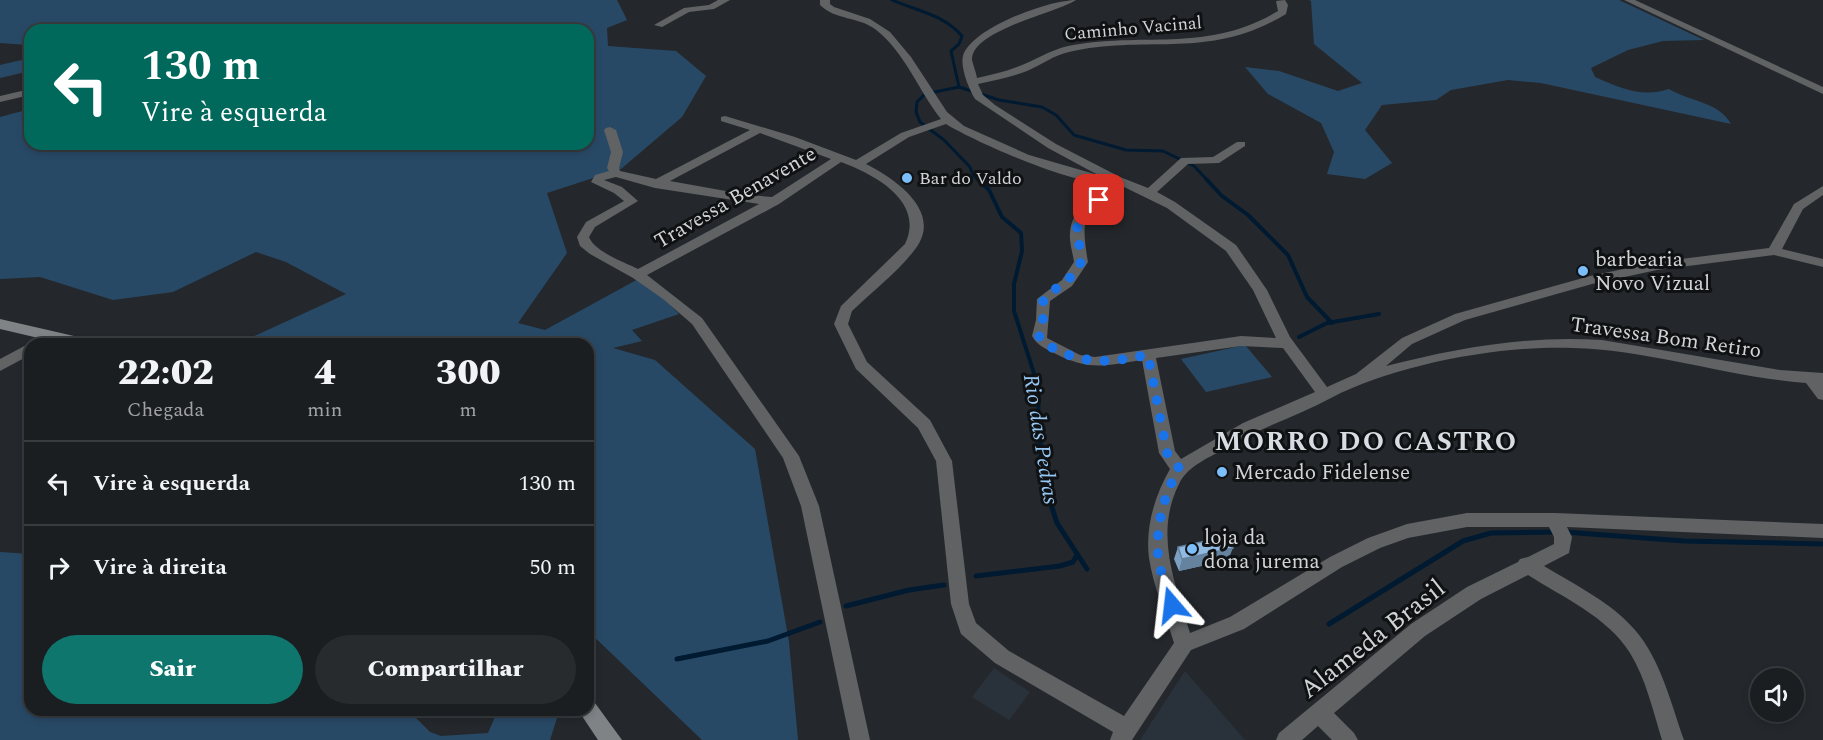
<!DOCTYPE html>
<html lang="pt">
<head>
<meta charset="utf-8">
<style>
	body { margin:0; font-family:Spectral,serif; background:#282b2e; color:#f1f3f6; height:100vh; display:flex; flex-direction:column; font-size:22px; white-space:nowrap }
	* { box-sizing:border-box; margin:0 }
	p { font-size:20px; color:#a0a2a5 }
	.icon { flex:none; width:33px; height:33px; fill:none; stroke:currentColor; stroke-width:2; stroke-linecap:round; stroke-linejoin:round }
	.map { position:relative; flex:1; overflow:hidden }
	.side { position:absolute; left:24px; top:338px; width:570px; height:378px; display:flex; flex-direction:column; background:#1b1e21; border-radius:18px; box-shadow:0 3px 9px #0003,0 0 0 2px #393c3f }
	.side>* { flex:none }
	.guide { position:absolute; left:24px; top:24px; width:570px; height:126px; border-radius:18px; box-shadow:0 3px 9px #0003,0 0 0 2px #393c3f; background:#00695c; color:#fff; overflow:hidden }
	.tools { position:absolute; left:1750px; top:668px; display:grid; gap:12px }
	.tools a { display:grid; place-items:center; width:54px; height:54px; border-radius:50%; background:#1b1e21; box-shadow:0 3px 9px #0003,0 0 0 2px #393c3f; font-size:30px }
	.pin { position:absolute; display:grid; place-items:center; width:51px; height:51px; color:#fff; margin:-26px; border-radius:12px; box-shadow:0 3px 9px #0006 }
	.me { position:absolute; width:66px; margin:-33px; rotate:343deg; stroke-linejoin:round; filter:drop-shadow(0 0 4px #0008) }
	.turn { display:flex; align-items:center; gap:21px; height:126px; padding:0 18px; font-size:27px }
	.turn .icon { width:78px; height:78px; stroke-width:2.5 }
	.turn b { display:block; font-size:42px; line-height:51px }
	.eta { display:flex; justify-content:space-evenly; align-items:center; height:102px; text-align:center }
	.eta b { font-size:36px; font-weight:800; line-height:42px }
	.primary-button { display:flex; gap:12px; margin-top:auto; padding:12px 18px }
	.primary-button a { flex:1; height:69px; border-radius:36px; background:#0f766e; color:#fff; font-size:24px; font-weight:800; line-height:69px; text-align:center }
	.primary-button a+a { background:#282b2e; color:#f1f3f6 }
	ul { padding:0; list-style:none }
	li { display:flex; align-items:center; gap:18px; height:84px; padding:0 18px; border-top:2px solid #393c3f }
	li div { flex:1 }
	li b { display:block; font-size:22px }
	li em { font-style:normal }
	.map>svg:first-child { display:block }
</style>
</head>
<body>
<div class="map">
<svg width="1823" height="740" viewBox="0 0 1823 740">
	<rect width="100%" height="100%" fill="#24282c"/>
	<!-- built -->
	<g fill="#29323a">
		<path d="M994 668 1030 692 1009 720 972 697Z"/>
		<path d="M1185 671 1245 740H1140Z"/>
	</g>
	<!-- green -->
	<g fill="#284966">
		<path d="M0 0H617L627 20 607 28 608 46 676 51 706 76 682 117 621 169 547 193 567 253 518 323 545 330 642 277 679 314 632 330 642 341 613 348 655 360 755 449 789 642 798 740H702L588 631V344L239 343 346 294 286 262 256 252 173 292 113 300 40 277 0 279V117L30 109V144H588V30H30V44L28 45 0 43Z"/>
		<path d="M1309 0H1619L1704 40 1663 41 1628 50 1591 68 1595 77C1620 88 1642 98 1669 89 1690 102 1718 101 1731 124L1541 83 1508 80 1451 90 1436 100 1382 105 1365 130 1392 163 1365 179 1327 174 1334 152 1321 123 1268 94 1245 67 1279 71 1338 91 1362 83 1314 44 1311 1Z"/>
		<path d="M30 58V71L0 78V65Z"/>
		<path d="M1245 345 1272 377 1206 392 1181 359Z"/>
		<path d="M0 552 30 554V710H408L430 732 441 736 488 733 498 710H549L557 718 550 740H0Z"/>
	</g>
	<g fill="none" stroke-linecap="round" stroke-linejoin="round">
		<!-- stream-far2 -->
		<g stroke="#001a31" stroke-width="3">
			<path d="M892 0C917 11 943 14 962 36L959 44 951 51 959 87"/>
			<path d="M980 182 973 175 970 167 944 140 920 122 916 112 917 102 925 94 959 87 999 100 1042 107 1056 115 1074 135 1126 150 1163 151 1194 166 1209 182"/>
		</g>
		<!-- stream-far1 -->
		<g stroke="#001a31" stroke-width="4">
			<path d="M979 180 989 190 1002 217 1021 233 1022 251 1014 284V311L1039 389 1038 422"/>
			<path d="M1207 180 1222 196 1248 215 1288 255 1307 297 1332 323"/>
			<path d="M1299 337 1327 323 1379 314"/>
		</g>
		<!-- stream -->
		<g stroke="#001a31" stroke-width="5">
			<path d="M1038 421 1044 483 1057 523 1087 569"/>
			<path d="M1565 532 1684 541 1823 544"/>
			<path d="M976 576 1060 566 1073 562 1077 555"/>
			<path d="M846 606 909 590 944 585"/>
			<path d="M1329 624 1463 541 1491 533 1557 532"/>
			<path d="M677 659 768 641 820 622"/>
		</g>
		<!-- street -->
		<g fill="#606264" fill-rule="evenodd">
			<path d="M718 0H730L714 9 689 12 662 27 654 25 684 8 709 5Z"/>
			<path d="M820 0H830V4L834 7 870 19 890 32 911 57 947 112 964 126 1029 155 1098 175 1048 148 975 99C969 90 960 67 963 56 971 28 1049 0 1076 0 1057 13 971 30 972 60 973 65 976 72 977 78 990 75 1004 72 1017 67 1034 61 1050 50 1068 46 1144 31 1206 54 1278 11L1276 1 1285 0 1288 5 1286 14C1209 61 1148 34 1069 52 1054 55 1041 65 1027 71 1012 77 995 80 978 84L983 95 995 105 1056 144 1120 177 1148 188 1181 158 1213 157 1237 142H1245V146L1219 163 1188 164 1157 192 1175 202 1236 245 1267 290 1290 337 1327 387 1356 374 1402 338 1455 314 1590 276 1657 262 1769 248 1794 204 1823 186V195L1803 209 1782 249 1823 259V267L1774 255 1657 270 1592 284 1465 320 1412 344 1386 366C1457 348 1528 335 1602 340L1780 370 1823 373V400L1818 399 1806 383C1727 377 1651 350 1573 348 1500 345 1394 365 1331 398 1298 416 1261 427 1228 447 1211 457 1188 465 1179 484 1154 534 1175 583 1190 633L1230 617 1330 557 1368 538 1407 524 1467 513H1555L1823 524V538L1567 527 1572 537 1569 553 1544 566C1575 585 1611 602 1635 630 1661 660 1671 704 1684 740H1662C1653 711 1646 679 1630 653 1608 617 1562 597 1528 575L1481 599 1425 636 1334 713 1354 733 1358 740H1332L1318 726 1302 740H1276L1279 733 1411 624 1467 587 1518 562 1520 559 1528 557 1554 544V537L1549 527H1467L1408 538 1380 548 1342 567 1244 629 1191 650 1132 740H1110L1113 732 995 663 961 634 951 604 936 461 918 428 856 369 834 324 841 306 905 244C925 202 876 175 841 162L779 204 647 275 702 318 799 456 819 506 870 740H850L801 506 783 458 692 324 663 299 633 278 590 254 580 246 577 237 586 222 624 201 614 193 591 182 595 175 609 171 607 168 611 152 604 130 606 128 610 127 616 130 623 152 619 168 620 171 656 179 750 130 721 121V117L725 116 795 137 856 160 901 133 941 119C918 90 905 52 875 29 859 17 835 20 820 5ZM946 124C973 141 1083 190 1112 182 1094 194 1071 210 1070 233 1069 243 1073 253 1074 262L1062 280 1037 299 1036 320 1032 336C1037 345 1044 348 1054 353 1089 371 1104 366 1142 360L1159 453 1170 469C1155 495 1145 527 1149 558 1153 585 1166 616 1174 643L1124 716 1009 651 976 623 969 604 952 461 930 420 867 362 848 324 852 311C872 292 901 269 916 248 943 211 894 178 866 164L909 137ZM760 133 831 159 772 197 748 195 670 181ZM616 177 655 188 759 204 638 269C624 262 595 252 589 237L595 227 638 201 622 187 604 180ZM1122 186 1167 208 1226 251 1253 290 1276 338 1241 336 1095 357 1080 355 1047 338 1050 301 1072 286 1088 262C1080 216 1084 213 1122 186ZM1241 346 1283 348 1315 392 1243 423 1181 459 1175 451 1156 358Z"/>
			<path d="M1624 0H1635L1823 87V94Z"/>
			<path d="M30 89V95L0 102V96Z"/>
			<path d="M30 343V355L0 371V359Z"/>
		</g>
		<!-- secondary -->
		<g fill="#7f8386" fill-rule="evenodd">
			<path d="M0 319 87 339 94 344H64L0 329Z"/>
			<path d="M588 700 595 703 622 740H598L578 710H588Z"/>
		</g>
	</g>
	<!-- wall -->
	<path fill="#7ca0c2" d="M1178 547 1228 560 1179 571 1174 559Z"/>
	<!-- shaded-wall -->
	<path fill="#65829e" d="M1233 548 1228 560 1179 571 1182 559Z"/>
	<!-- building -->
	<path fill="#90bae1" stroke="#65829e" stroke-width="1.5" d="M1224 537 1233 548 1182 559 1178 547Z"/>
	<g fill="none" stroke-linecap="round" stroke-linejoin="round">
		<!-- route -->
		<path stroke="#1a73e8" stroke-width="10" stroke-dasharray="0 18" d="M1099 200C1066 225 1080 228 1081 262 1070 285 1054 285 1042 303L1043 320 1039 336C1043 344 1049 346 1057 350 1090 366 1113 361 1148 355L1167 453 1179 468C1164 495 1156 524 1158 555 1159 571 1168 590 1172 605"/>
	</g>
	<!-- markers -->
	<g fill="#7cbef9" stroke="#0f1113" stroke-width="2">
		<circle cx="907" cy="178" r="6"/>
		<circle cx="1583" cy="271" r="6"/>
		<circle cx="1222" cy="472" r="6"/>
		<circle cx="1192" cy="549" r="6"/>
	</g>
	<g text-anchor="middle" stroke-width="6" stroke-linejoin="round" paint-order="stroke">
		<!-- far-street labels -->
		<g font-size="18" fill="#d1d4d7" stroke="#0f1113">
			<text transform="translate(1133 28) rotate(-5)" y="6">Caminho Vacinal</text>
		</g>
		<!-- far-poi labels -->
		<g font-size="18" fill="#d1d4d7" stroke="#0f1113" text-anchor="start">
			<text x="919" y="184">Bar do Valdo</text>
		</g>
		<!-- street labels -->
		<g font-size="21" fill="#d1d4d7" stroke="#0f1113">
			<text transform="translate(735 197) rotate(-30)" y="7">Travessa Benavente</text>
			<text transform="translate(1666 337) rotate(8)" y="7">Travessa Bom Retiro</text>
		</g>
		<!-- poi labels -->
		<g font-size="21" fill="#d1d4d7" stroke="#0f1113" text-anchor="start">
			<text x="1595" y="266">barbearia<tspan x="1595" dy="24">Novo Vizual</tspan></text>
			<text x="1234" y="479">Mercado Fidelense</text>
			<text x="1204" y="544">loja da<tspan x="1204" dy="24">dona jurema</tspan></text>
		</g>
		<!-- water labels -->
		<g font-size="22" font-style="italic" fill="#97c8f4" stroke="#0f1113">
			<text transform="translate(1042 439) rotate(81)" y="8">Rio das Pedras</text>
		</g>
		<!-- near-street labels -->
		<g font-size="26" fill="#d1d4d7" stroke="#0f1113">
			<text transform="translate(1372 638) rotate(-38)" y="9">Alameda Brasil</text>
		</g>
		<!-- district labels -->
		<g font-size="27" font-weight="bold" letter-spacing="1.5" fill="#d7dde2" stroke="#0f1113">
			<text x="1366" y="450">MORRO DO CASTRO</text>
		</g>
	</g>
</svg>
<div class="tools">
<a><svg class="icon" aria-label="sound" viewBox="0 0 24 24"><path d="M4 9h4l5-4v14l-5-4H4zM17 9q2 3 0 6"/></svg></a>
</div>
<div class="pin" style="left:1099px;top:200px;background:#d93025"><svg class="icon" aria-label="arrive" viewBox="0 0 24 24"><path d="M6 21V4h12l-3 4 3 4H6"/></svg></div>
<svg class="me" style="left:1172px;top:605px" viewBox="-20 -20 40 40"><path d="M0-17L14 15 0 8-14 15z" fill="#1a73e8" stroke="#fff" stroke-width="4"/></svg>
<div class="guide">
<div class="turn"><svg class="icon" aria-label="left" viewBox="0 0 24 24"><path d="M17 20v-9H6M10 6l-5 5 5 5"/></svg><div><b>130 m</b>Vire à esquerda</div></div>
</div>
<section class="side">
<div class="eta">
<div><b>22:02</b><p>Chegada</p></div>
<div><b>4</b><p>min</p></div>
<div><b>300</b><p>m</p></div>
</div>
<ul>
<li><svg class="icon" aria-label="left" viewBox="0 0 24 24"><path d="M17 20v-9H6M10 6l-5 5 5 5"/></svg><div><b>Vire à esquerda</b></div><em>130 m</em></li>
<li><svg class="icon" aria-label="right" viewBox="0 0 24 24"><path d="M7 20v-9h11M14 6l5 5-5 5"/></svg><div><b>Vire à direita</b></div><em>50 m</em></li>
</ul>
<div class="primary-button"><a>Sair</a><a>Compartilhar</a></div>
</section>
</div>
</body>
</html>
